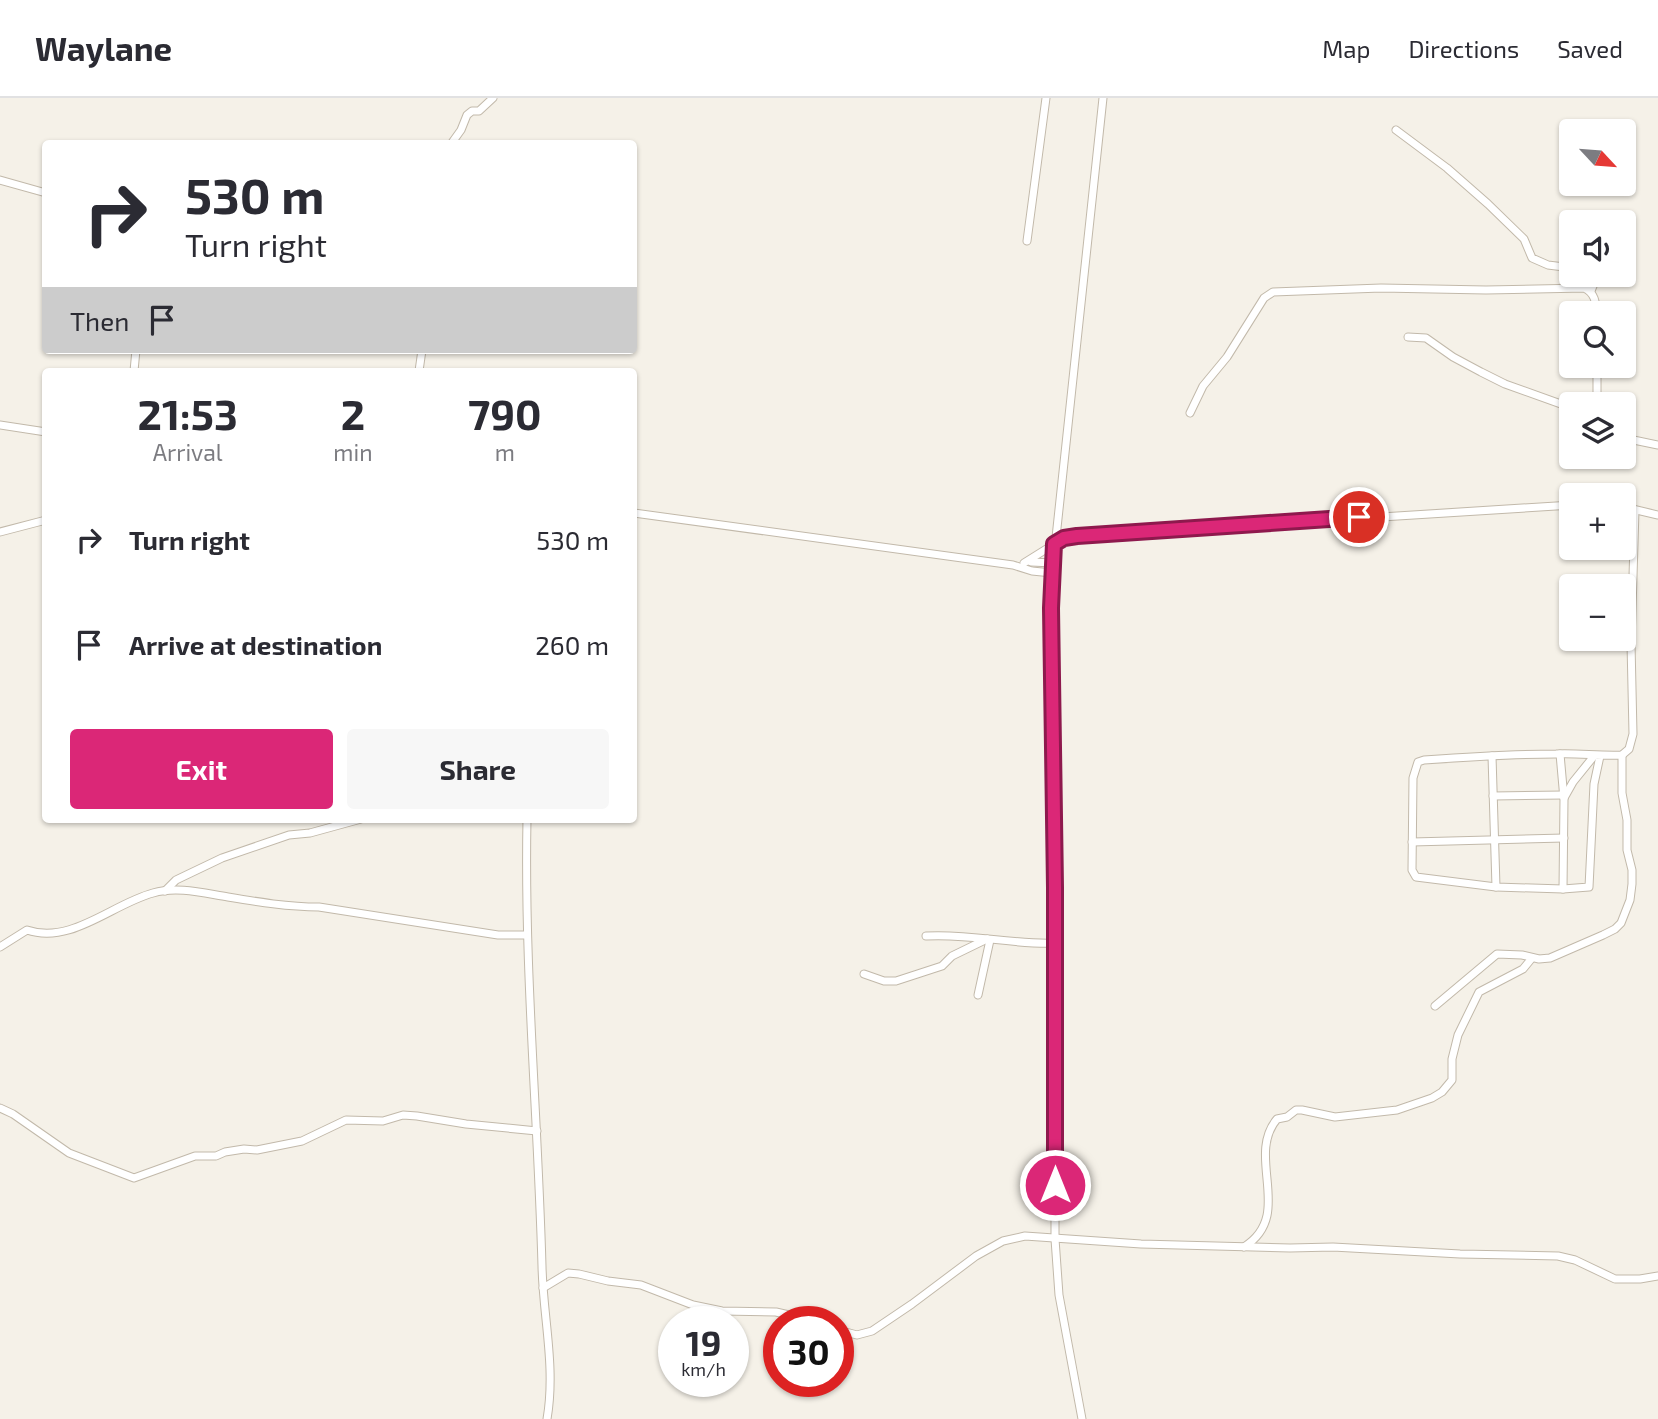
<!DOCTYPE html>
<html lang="en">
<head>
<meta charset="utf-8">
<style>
	body { margin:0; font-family:"Exo 2",sans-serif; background:#f7f7f7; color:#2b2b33; height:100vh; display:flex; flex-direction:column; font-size:26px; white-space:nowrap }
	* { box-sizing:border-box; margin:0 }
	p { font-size:23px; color:#7c7c81 }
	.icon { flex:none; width:38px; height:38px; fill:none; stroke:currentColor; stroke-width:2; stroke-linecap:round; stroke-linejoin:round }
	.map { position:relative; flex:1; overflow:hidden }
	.drawer { position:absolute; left:42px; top:270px; width:595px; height:455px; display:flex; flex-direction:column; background:#fff; border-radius:7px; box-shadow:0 2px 5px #0004 }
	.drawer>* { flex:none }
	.banner { position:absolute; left:42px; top:42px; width:595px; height:214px; border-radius:7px; box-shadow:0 2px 5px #0004; background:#fff; color:#2b2b33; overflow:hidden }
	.needle { width:46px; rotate:116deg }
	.fabs { position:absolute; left:1559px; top:21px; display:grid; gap:14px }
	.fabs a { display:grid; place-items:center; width:77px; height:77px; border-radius:7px; background:#fff; box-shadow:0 2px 5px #0004; font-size:35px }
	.speed { position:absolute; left:658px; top:1208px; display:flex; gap:14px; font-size:35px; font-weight:700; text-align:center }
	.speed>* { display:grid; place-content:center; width:91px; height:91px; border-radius:50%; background:#fff; box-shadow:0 2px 5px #0004; line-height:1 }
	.speed small { font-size:18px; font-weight:400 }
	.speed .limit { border:10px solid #d22; background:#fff; color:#111 }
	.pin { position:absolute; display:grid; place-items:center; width:60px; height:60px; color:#fff; margin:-30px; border:4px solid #fff; border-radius:50%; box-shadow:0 2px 7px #0007 }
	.me { position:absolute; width:77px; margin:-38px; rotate:0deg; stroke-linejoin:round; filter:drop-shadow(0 0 5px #0008) }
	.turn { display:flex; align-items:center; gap:24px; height:147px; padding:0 28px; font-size:32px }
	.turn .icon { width:91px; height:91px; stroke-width:2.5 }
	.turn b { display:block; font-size:49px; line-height:60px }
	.then { display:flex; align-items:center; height:66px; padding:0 28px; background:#0003; gap:14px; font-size:26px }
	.eta { display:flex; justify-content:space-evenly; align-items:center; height:119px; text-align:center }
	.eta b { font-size:42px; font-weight:700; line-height:49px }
	.action { display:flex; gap:14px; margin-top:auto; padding:14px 28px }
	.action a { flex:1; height:80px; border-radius:7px; background:#db2777; color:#fff; font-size:28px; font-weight:700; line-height:80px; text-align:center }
	.action a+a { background:#f7f7f7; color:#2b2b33 }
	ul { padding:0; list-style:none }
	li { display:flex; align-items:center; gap:21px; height:105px; padding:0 28px }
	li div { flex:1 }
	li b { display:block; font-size:26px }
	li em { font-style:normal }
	header { display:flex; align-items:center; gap:42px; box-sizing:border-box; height:98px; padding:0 35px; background:#fff; border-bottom:2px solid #e1e1e2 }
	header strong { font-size:33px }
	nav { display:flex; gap:38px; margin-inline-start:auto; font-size:24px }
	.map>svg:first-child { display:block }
</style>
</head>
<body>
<header>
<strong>Waylane</strong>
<nav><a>Map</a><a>Directions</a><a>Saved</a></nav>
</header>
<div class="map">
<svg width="1658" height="1321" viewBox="0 0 1658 1321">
	<rect width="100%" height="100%" fill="#f5f1e8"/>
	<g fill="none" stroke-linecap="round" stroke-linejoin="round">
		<defs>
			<g id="street">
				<path d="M1396 32 1447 70 1488 106 1524 141 1532 160 1548 167 1572 170"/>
				<path d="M451 46 461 32 467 17 472 13H479L493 0"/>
				<path d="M0 82 46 95"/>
				<path d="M1027 143 1046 0"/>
				<path d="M1591 193 1595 183 1593 177"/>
				<path d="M1408 239 1426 240 1453 259 1481 274 1505 286 1572 310"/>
				<path d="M1597 268V306"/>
				<path d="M134 273 136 252"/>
				<path d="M419 273 422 252"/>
				<path d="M1190 315 1203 288 1227 259 1264 200 1273 194 1381 190 1486 192 1584 190C1595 195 1596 204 1596 215"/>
				<path d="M0 327 46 334"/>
				<path d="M1624 340 1658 347"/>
				<path d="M1624 409 1658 417"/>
				<path d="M634 415 1013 467 1032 473 1052 475"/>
				<path d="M0 434 46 422"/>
				<path d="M1031 464 1053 465"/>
				<path d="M1024 465 1064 440 1077 438 1572 407"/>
				<path d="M1560 656 1564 701 1563 791"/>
				<path d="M1492 658 1496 789"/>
				<path d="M1600 658 1594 686 1589 789 1563 791 1496 789 1416 779 1412 772 1413 680 1418 664 1424 662C1468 659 1512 656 1556 656 1578 655 1600 658 1622 657L1629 651 1633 636 1631 545 1635 412"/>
				<path d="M1493 698 1564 697"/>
				<path d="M1564 700 1573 684 1594 658"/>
				<path d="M527 721C524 870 538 1019 542 1168 543 1219 556 1269 547 1321"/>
				<path d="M1412 744 1564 740"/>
				<path d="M165 793 176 782 222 760 289 737 310 735 361 721"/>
				<path d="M926 838C970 835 1012 847 1055 845"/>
				<path d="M0 849 27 832C71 847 112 806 153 795 177 788 203 795 228 799 258 804 288 809 319 809L498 837H527"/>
				<path d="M864 876 884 883H896L942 868 952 858 987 841"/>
				<path d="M978 897 990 842"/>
				<path d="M1435 908 1497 856 1522 857 1539 861 1550 860 1603 837 1615 831 1621 825 1630 802 1632 786V772L1627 752V722L1622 695V657"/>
				<path d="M0 1010 13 1016 69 1055 134 1080 195 1058H216L225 1054 244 1051 257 1052 302 1043 346 1022 383 1023 403 1017 417 1018 466 1026 537 1033"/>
				<path d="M1244 1149C1295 1117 1245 1059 1277 1021L1287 1019 1296 1012H1302L1335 1019 1397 1012 1432 1000 1442 994 1452 982V961L1458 937 1479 894 1523 871 1532 860"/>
				<path d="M543 1190 568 1175 579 1176 608 1183 641 1187 693 1207 722 1213 776 1214 815 1223"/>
				<path d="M838 1232 857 1237 872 1233 912 1206 976 1158 1003 1143 1025 1138 1141 1146 1290 1150 1333 1149 1460 1156 1558 1158 1575 1162 1615 1181H1640L1658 1178"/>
				<path d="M1082 1321 1059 1197 1055 1141V789L1051 486 1103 0"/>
			</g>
		</defs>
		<!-- street casing -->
		<use href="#street" stroke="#c2b9aa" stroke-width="9"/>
		<!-- street -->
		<use href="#street" stroke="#fff" stroke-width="7"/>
	</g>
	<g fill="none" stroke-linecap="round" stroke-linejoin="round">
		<defs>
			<path id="route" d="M1055 1087V789L1051 510 1054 446 1064 440 1077 438 1359 419"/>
		</defs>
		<!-- route casing -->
		<use href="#route" stroke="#8e194d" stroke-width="18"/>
		<!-- route -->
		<use href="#route" stroke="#db2777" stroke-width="12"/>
	</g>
</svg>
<div class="fabs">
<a><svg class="needle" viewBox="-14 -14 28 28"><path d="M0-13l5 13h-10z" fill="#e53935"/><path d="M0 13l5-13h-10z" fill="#7c7c81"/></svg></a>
<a><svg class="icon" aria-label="sound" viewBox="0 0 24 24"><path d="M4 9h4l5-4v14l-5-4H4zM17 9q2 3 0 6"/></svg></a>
<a><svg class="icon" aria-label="search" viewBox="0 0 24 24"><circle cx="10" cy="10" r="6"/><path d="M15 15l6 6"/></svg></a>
<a><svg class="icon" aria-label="layers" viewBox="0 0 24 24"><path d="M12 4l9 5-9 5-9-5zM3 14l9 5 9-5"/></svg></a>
<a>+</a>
<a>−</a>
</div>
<div class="speed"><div>19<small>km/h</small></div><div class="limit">30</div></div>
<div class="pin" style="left:1359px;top:419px;background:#d93025"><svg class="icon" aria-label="arrive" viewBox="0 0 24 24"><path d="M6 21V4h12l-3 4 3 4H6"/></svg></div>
<svg class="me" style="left:1055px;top:1087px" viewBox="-20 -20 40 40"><circle r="17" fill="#db2777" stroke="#fff" stroke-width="3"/><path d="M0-11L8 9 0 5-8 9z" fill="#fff"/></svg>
<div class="banner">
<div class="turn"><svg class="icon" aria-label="right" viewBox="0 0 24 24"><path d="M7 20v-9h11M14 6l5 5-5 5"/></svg><div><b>530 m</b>Turn right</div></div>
<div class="then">Then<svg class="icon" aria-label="arrive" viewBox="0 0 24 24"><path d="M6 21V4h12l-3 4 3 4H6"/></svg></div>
</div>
<section class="drawer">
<div class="eta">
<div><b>21:53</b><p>Arrival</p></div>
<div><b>2</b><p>min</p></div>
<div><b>790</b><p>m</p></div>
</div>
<ul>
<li><svg class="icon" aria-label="right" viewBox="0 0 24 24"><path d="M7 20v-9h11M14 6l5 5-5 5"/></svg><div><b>Turn right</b></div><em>530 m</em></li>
<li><svg class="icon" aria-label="arrive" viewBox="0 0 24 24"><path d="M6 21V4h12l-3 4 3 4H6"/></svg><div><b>Arrive at destination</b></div><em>260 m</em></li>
</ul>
<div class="action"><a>Exit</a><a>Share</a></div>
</section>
</div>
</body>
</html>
